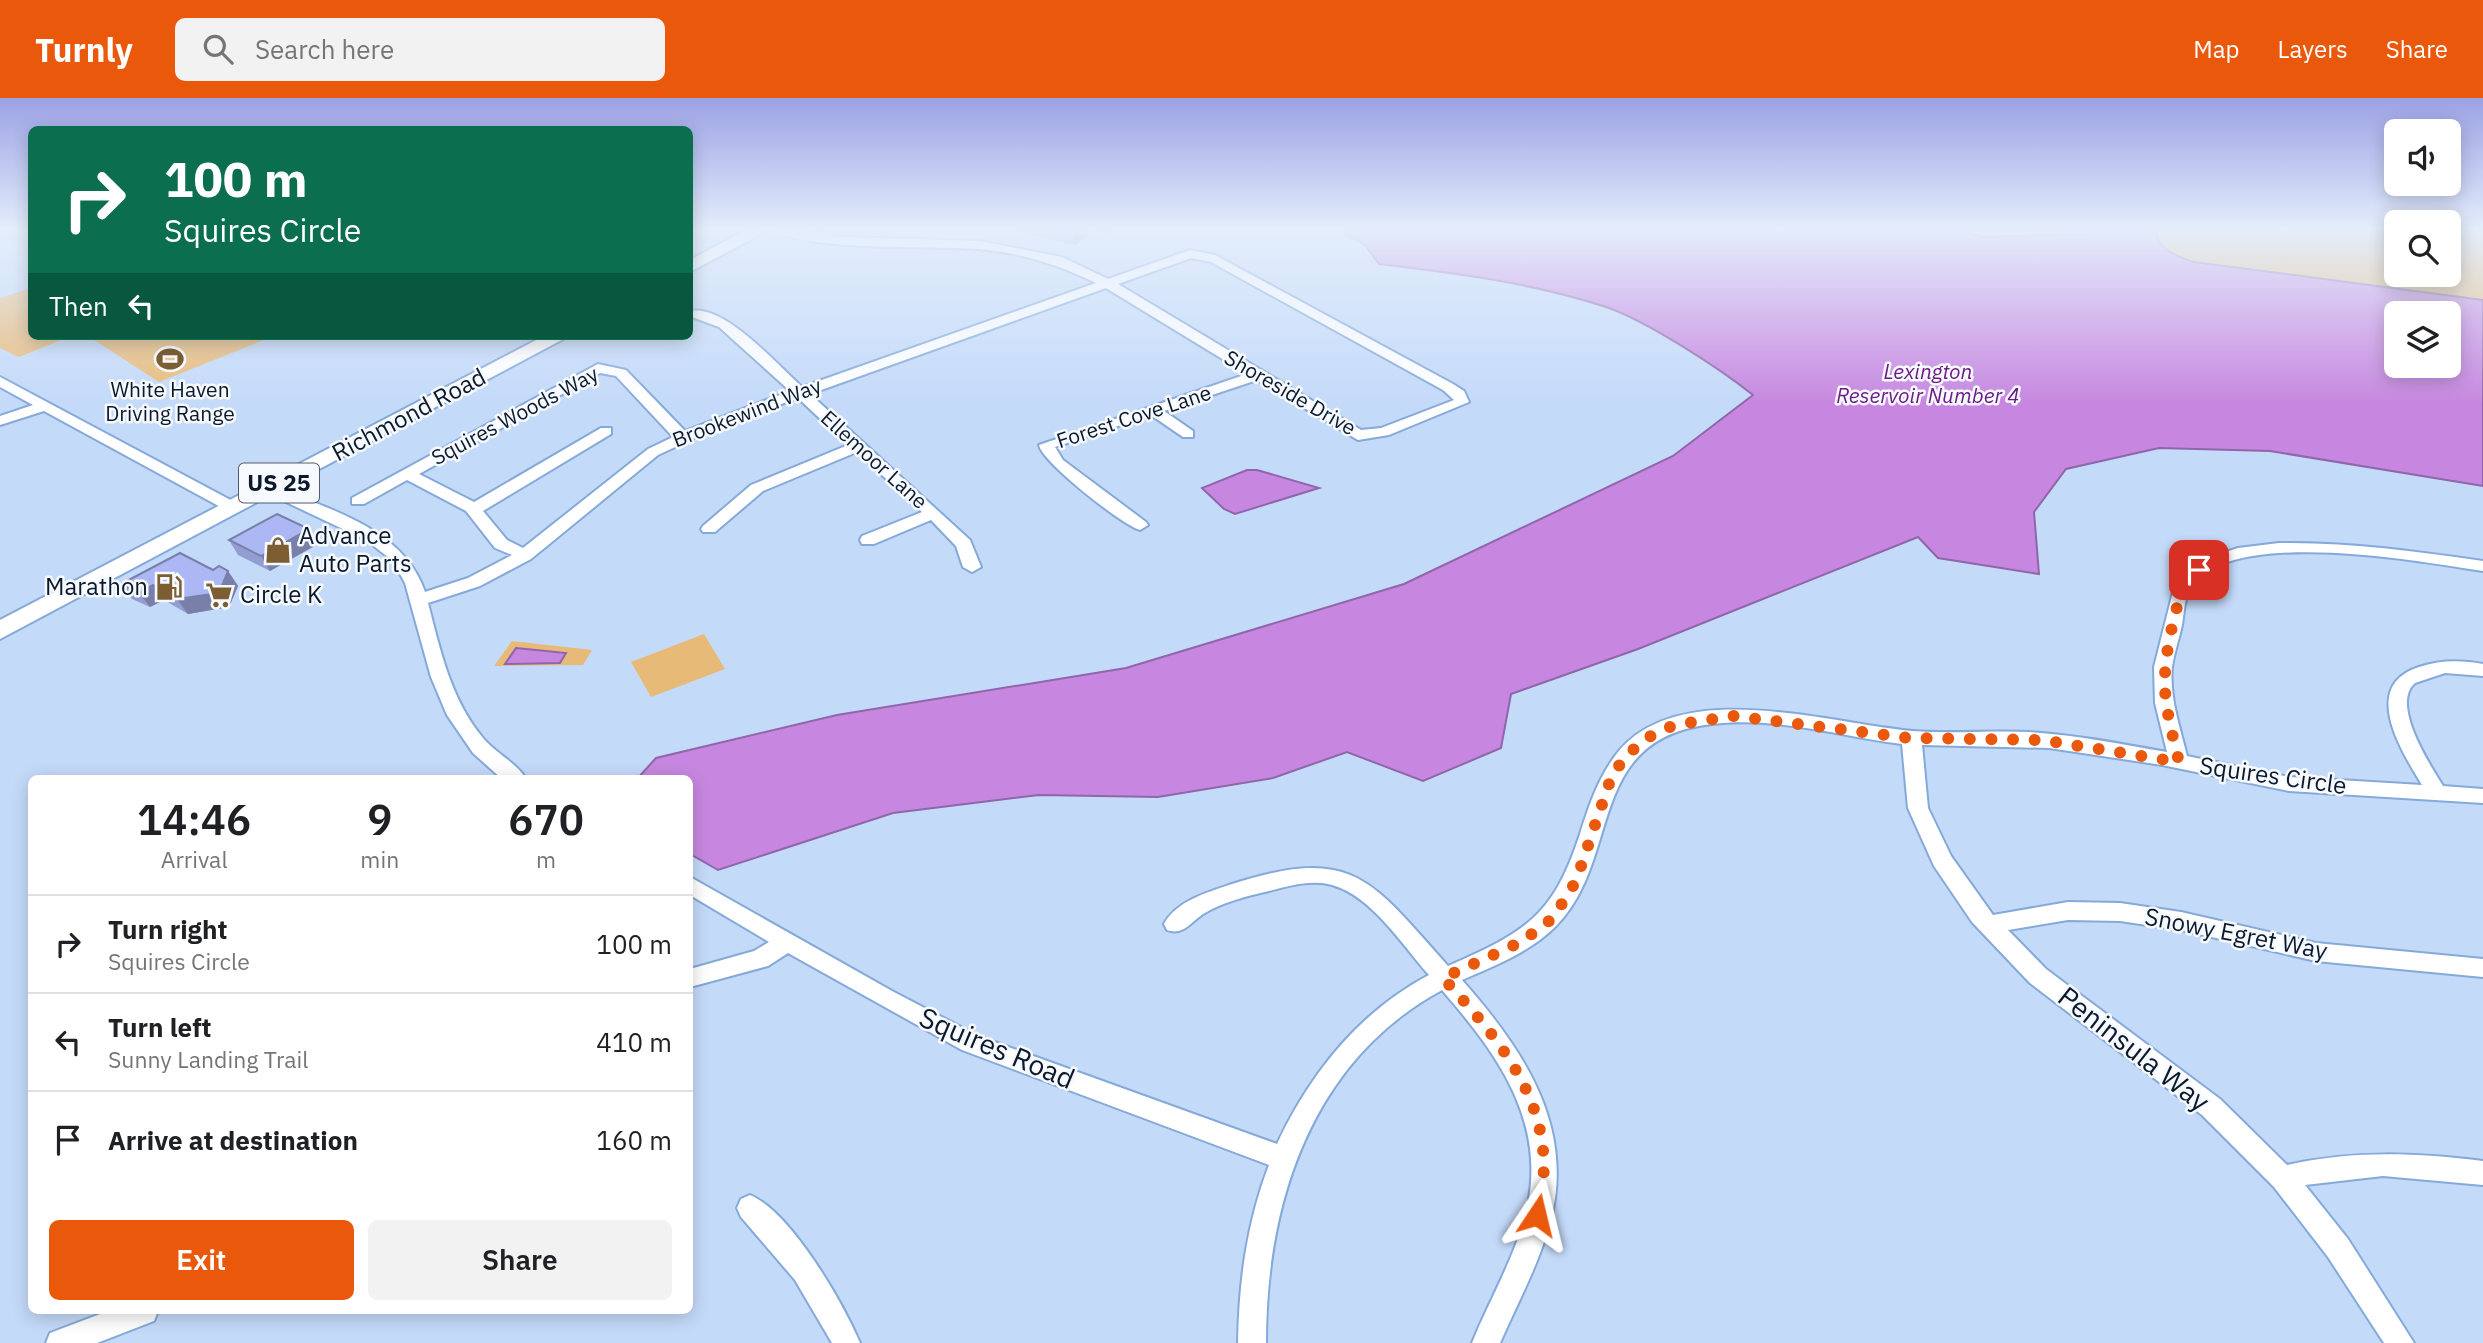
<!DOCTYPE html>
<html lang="en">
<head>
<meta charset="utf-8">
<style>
	body { margin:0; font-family:"IBM Plex Sans",sans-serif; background:#f2f2f2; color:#202124; height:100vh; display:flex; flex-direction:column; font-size:26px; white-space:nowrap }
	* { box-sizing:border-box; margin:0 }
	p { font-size:23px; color:#757577 }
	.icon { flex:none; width:38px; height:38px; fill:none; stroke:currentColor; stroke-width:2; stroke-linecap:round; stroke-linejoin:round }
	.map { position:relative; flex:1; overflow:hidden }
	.panel { position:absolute; left:28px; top:677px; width:665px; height:539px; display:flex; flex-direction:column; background:#fff; border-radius:10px; box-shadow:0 4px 18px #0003 }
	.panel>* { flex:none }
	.guide { position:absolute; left:28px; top:28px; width:665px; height:214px; border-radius:10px; box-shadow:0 4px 18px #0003; background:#0b6e4f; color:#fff; overflow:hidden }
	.fabs { position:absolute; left:2384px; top:21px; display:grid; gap:14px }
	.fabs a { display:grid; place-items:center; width:77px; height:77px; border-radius:10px; background:#fff; box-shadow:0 4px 18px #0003; font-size:35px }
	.pin { position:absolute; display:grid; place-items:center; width:60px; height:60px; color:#fff; margin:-30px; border-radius:14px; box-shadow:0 4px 10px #0006 }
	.me { position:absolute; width:77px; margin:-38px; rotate:10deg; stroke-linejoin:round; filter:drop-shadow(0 0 5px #0008) }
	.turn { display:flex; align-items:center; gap:24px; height:147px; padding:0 21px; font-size:32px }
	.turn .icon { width:91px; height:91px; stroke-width:2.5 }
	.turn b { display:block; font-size:49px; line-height:60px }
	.then { display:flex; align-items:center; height:66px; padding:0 21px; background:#0003; gap:14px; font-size:26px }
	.eta { display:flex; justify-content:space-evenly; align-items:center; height:119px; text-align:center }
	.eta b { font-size:42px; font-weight:600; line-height:49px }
	.cta { display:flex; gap:14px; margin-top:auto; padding:14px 21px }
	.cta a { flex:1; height:80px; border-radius:10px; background:#ea580c; color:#fff; font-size:28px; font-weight:600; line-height:80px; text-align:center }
	.cta a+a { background:#f2f2f2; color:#202124 }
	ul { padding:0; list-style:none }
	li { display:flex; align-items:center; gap:21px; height:98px; padding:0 21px; border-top:2px solid #e0e0e0 }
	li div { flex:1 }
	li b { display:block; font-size:26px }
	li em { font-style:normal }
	header { display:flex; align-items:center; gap:42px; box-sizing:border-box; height:98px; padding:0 35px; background:#ea580c; color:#fff }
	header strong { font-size:33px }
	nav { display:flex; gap:38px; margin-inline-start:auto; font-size:24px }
	.search { width:490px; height:63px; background:#f2f2f2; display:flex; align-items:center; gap:18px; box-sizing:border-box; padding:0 24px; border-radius:10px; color:#757577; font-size:26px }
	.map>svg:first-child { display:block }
</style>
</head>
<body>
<header>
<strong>Turnly</strong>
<div class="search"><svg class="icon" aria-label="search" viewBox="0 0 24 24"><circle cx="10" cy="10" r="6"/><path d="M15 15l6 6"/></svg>Search here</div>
<nav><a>Map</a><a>Layers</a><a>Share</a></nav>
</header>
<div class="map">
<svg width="2483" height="1245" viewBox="0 0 2483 1245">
	<rect width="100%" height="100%" fill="#c4daf9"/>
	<!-- green -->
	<g fill="#e8ba78">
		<path d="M1959 132H2396V177H2448V132H2483V202L2194 164 2176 158 2158 146 1983 139Z"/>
		<path d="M31 190 32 238H71L19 259 0 250V200Z"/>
		<path d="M88 238H274L159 284Z"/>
		<path d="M704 536 725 571 651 599 631 564Z"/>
		<path d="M512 543 592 552 583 567 494 568Z"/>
	</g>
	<!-- water -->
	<g fill="#c787e0" stroke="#8f66aa" stroke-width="2" fill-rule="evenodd">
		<path d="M1339 132H1959L1983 139 2155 133C2160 153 2176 158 2194 164L2483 202V388L2270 353 2159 350 2066 371 2034 414 2039 476 1938 460 1918 439 1638 551 1511 596 1501 650 1423 683 1347 654 1273 680 1158 699 1039 697 893 715 718 772 690 756V681H637L656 660 837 617 1126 570 1404 486 1673 358 1753 297C1719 270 1647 223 1606 209 1533 185 1455 175 1379 166L1365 147ZM2396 215H2448V268H2396Z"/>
		<path d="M1247 372H1257L1319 390 1235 416 1224 411 1202 390Z"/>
		<path d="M516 550 566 555 560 565 505 566Z"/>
	</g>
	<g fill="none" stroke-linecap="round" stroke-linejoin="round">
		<defs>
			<g id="minor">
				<path d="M775 132H802L844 139 980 143 1062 159 1108 181 1190 152 1215 157 1453 286 1464 293 1469 304 1389 337 1358 342 1257 282 1164 313 1193 333V339H1183L1151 317 1055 349 1063 362 1146 424 1148 427 1140 432C1122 427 1042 364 1039 347L1247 276 1106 190 810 296 970 442 981 469 972 474 963 469 956 448 931 422 874 446H862L860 442 862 438 922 414 857 354 763 393 715 434H703L701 431 703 428 751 387 848 347 798 300 722 327 658 357 531 461 480 488 428 505C440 552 451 602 483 640 495 655 517 665 526 681H502L473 655 447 617 431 579 405 485 393 463 366 442 248 386 256 381 262 383C320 410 402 426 425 494L468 480 512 457 495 450 466 413 407 382 364 406H352V400L598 266 626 272 685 333 790 293 719 229 692 219V213C725 207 779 268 802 289L1096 185C1059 167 1020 154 978 151 938 148 801 153 775 132ZM1191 160 1211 164 1443 292 1454 302 1381 330 1361 332 1118 186ZM600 275 616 278 673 339 648 351 523 450 507 442 483 413 611 336V330H601L474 404 419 376Z"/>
				<path d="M0 279 238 406 240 409 238 412H226L44 313 0 327V318L33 307 0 289Z"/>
				<path d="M2279 445C2348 444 2415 453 2483 463V473C2422 464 2227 427 2190 491 2184 501 2184 515 2182 527 2179 541 2174 555 2172 569 2169 599 2180 629 2187 658L2289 679 2422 687C2401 652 2360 588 2419 569 2440 562 2461 562 2483 566V578L2445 575 2415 585C2390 606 2430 667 2443 688L2483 691V705L2289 693 2162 667 2049 650 1922 647 1928 710 1951 758 1993 817 2068 804 2120 805 2181 814 2316 845 2483 861V879L2316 863 2181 832 2120 823 2068 822 2008 832 2046 871 2220 1001 2287 1067C2354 1052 2416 1055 2483 1063V1087L2383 1078 2305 1087 2348 1141 2414 1245H2384L2328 1159 2274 1089 2202 1017 2030 885 1972 824 1934 768 1908 710 1902 646C1839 638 1775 618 1712 626 1582 641 1624 762 1554 830 1528 855 1494 868 1462 882 1516 943 1567 1015 1555 1100 1548 1150 1520 1199 1500 1245H1472C1491 1198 1520 1151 1529 1101 1543 1017 1494 952 1442 892 1311 963 1266 1105 1266 1245H1238C1239 1182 1247 1125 1269 1067L962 952 788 855 768 868 690 889V871L754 853 769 844 690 797V779L892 893 978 938 1277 1046C1310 976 1359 914 1429 877 1402 847 1372 798 1332 787 1312 781 1288 788 1269 793 1247 798 1223 804 1203 816 1191 824 1183 838 1167 832L1164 826C1176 803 1208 794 1232 786 1354 747 1370 781 1448 868 1525 834 1553 819 1580 736 1589 707 1599 678 1618 654 1681 578 1831 626 1913 633 1952 636 1991 632 2030 634 2076 637 2122 646 2167 654L2155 605 2154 569 2175 486 2199 463 2238 450Z"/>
				<path d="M750 1097C791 1114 843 1205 860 1245H832L795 1182 741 1119 737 1110 741 1101Z"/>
				<path d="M108 1213H158L154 1223 97 1245H46L50 1235Z"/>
			</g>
			<g id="highway">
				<path d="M746 132H768L690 174V162Z"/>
				<path d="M544 238H569L0 541V522Z"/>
			</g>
		</defs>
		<!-- minor casing -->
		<use href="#minor" stroke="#85a9d9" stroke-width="4"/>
		<!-- highway casing -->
		<use href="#highway" stroke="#85a9d9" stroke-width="4"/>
		<!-- minor -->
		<use href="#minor" fill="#fff" fill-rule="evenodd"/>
		<!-- highway -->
		<use href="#highway" fill="#fff" fill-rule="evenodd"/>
	</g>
	<!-- wall -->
	<g fill="#949dd1">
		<path d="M1009 132H1114L1109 136 1093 133 1075 147Z"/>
		<path d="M229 442 318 446 270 473 238 457Z"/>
		<path d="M213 472 228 473 238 488 229 509 188 516 164 502 150 509 132 501 121 486Z"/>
	</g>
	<!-- shaded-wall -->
	<g fill="#7880aa">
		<path d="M1074 132H1093V133L1075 147Z"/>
		<path d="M309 431 318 446 270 473 261 458Z"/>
		<path d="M228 473 238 488 229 509 188 516 177 501Z"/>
		<path d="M153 487 164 502 150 509 139 495Z"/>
	</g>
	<!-- building -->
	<g fill="#acb7f3" stroke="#7880aa" stroke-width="2">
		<path d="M277 416 309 431 261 458 229 442Z"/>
		<path d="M180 455 213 472 219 468 228 473 219 495 177 501 153 487 139 495 121 486Z"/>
	</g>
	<!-- sky -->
	<linearGradient id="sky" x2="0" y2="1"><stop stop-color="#9ba2e5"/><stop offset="0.43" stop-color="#e4eefc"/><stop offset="1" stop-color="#e4eefc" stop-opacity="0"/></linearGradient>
	<rect width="2483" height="306" fill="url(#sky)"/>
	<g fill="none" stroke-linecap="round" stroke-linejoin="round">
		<!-- route -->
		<path stroke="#ea580c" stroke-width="12" stroke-dasharray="0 21.6" d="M1537 1117C1564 1018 1506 948 1443 880L1521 844 1553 820 1576 783 1611 680 1624 660 1645 641 1674 627 1734 618 1910 640 2042 642 2179 664C2165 606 2159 588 2172 529 2178 505 2180 489 2199 472"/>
	</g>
	<!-- icons -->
	<defs>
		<symbol id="stadium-bare" viewBox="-9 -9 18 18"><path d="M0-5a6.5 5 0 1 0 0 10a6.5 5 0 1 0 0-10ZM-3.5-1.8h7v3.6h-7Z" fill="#7c5e32" stroke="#f6faff" stroke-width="2.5" paint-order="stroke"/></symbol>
		<symbol id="shop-bare" viewBox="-9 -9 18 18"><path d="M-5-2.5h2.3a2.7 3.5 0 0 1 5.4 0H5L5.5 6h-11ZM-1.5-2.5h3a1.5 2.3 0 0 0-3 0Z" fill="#7c5e32" stroke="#f6faff" stroke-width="2.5" paint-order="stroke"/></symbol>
		<symbol id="fuel-bare" viewBox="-9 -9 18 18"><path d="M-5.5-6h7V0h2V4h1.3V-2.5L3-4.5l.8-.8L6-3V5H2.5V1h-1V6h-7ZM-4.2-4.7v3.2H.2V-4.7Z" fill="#7c5e32" stroke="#f6faff" stroke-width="2.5" paint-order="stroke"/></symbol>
		<symbol id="supermarket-bare" viewBox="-9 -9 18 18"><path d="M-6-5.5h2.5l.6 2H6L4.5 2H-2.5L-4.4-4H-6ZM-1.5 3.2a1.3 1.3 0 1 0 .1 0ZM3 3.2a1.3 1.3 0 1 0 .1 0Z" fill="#7c5e32" stroke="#f6faff" stroke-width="2.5" paint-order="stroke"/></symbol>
	</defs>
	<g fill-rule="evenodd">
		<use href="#stadium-bare" x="151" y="242" width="38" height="38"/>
		<use href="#shop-bare" x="259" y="433" width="38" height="38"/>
		<use href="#fuel-bare" x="150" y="470" width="38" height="38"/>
		<use href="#supermarket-bare" x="200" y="478" width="38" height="38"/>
	</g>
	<g text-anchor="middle" stroke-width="5" stroke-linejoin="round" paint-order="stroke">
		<!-- far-water labels -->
		<g font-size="21" font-style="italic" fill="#6d1c87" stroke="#f6faff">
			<text x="1928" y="281">Lexington<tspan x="1928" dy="24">Reservoir Number 4</tspan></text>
		</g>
		<!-- far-poi labels -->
		<g font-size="21" fill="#0c192b" stroke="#f6faff">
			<text x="170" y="299">White Haven<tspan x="170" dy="24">Driving Range</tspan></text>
		</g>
		<!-- far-street labels -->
		<g font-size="21" fill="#0c192b" stroke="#f6faff">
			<text transform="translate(1290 295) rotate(30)" y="7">Shoreside Drive</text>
			<text transform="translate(747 315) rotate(-21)" y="7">Brookewind Way</text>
			<text transform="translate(515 318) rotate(-28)" y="7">Squires Woods Way</text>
			<text transform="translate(1134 319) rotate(-18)" y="7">Forest Cove Lane</text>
			<text transform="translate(874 362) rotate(42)" y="7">Ellemoor Lane</text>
		</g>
		<!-- shield labels -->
		<rect fill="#f6faff" stroke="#525c6b" stroke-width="2" x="239" y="365.5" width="80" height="39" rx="5"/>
		<g font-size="23" font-weight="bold" fill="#0c192b">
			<text x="279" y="393">US 25</text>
		</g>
		<!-- street labels -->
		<g font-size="24" fill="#0c192b" stroke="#f6faff">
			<text transform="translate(409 317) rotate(-28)" y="8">Richmond Road</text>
			<text transform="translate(2273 678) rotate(8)" y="8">Squires Circle</text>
			<text transform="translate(2236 836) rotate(11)" y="8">Snowy Egret Way</text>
		</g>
		<!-- poi labels -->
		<g font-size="24" fill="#0c192b" stroke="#f6faff" text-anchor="start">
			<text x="299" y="446">Advance<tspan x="299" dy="28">Auto Parts</tspan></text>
			<text x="148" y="497" text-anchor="end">Marathon</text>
			<text x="240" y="505">Circle K</text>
		</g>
		<!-- near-street labels -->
		<g font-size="28" fill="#0c192b" stroke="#f6faff">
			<text transform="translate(997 950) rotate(23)" y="10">Squires Road</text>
			<text transform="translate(2134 951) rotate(38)" y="10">Peninsula Way</text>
		</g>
	</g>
</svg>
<div class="fabs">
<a><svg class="icon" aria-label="sound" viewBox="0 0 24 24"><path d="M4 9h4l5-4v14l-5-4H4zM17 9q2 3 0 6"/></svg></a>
<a><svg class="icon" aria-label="search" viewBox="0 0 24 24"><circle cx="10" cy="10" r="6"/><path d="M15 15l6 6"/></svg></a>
<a><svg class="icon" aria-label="layers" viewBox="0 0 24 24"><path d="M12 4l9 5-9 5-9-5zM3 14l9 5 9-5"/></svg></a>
</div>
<div class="pin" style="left:2199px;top:472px;background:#d93025"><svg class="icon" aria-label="arrive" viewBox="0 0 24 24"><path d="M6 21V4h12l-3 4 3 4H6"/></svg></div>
<svg class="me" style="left:1537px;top:1117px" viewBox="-20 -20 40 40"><path d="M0-17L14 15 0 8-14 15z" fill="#ea580c" stroke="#fff" stroke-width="4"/></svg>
<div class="guide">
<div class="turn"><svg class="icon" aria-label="right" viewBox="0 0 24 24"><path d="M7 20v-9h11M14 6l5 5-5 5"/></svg><div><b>100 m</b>Squires Circle</div></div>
<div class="then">Then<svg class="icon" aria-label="left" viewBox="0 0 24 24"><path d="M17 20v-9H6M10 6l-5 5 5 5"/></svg></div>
</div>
<section class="panel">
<div class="eta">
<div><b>14:46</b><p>Arrival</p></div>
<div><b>9</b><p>min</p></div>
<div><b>670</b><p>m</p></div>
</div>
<ul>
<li><svg class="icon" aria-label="right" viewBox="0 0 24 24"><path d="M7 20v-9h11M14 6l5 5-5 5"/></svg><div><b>Turn right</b><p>Squires Circle</p></div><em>100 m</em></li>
<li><svg class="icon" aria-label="left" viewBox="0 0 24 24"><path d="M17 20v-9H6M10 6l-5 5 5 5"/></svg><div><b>Turn left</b><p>Sunny Landing Trail</p></div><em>410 m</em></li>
<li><svg class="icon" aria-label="arrive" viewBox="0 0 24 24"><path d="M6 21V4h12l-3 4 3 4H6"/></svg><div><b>Arrive at destination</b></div><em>160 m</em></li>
</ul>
<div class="cta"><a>Exit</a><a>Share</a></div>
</section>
</div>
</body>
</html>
